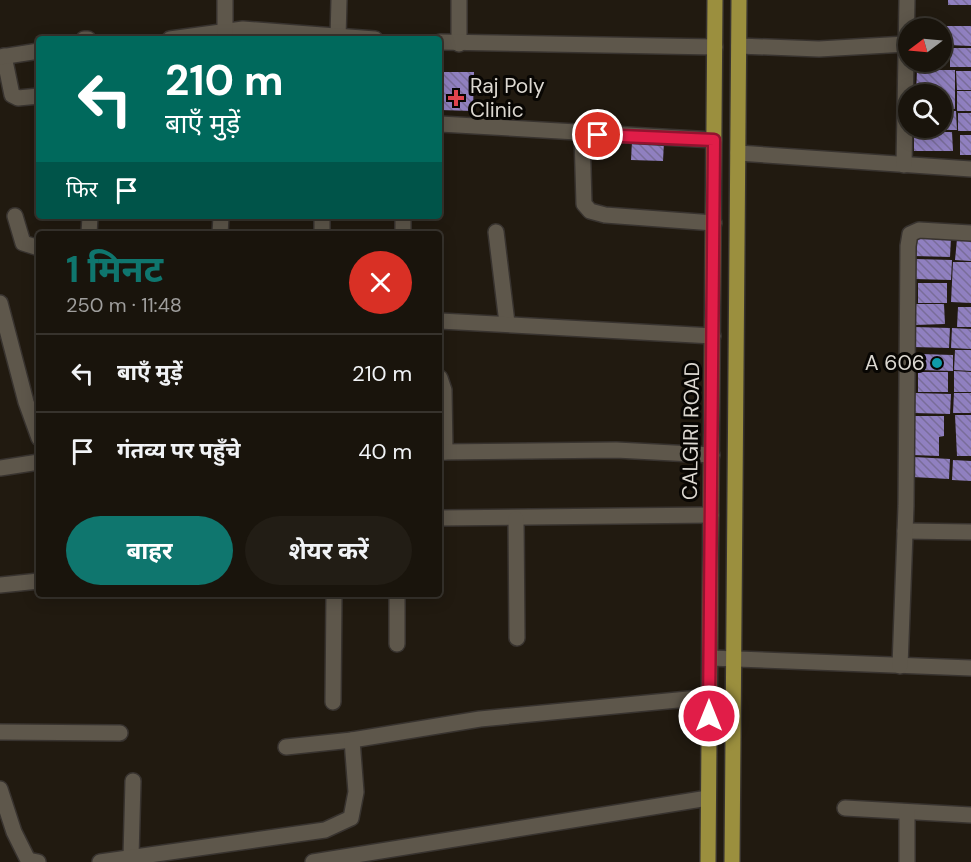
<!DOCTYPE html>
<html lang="hi">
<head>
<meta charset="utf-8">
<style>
	body { margin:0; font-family:"DM Sans","Noto Sans Devanagari",sans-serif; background:#221d15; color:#f1f3f6; height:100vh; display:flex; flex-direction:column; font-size:22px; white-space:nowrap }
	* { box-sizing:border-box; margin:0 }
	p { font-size:20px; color:#9f9e9d }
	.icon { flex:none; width:33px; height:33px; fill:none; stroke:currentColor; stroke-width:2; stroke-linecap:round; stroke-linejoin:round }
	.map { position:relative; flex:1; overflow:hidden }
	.panel { position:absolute; left:36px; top:231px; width:406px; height:366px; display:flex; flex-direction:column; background:#19140c; border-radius:6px; box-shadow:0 3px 15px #0003,0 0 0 2px #37332d }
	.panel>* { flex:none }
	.banner { position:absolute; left:36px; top:36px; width:406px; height:183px; border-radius:6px; box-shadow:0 3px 15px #0003,0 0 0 2px #37332d; background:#00695c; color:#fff; overflow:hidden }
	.needle { width:39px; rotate:254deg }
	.buttons { position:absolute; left:898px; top:18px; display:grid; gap:12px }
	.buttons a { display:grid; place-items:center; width:54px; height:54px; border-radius:50%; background:#19140c; box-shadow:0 3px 15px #0003,0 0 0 2px #37332d; font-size:30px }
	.pin { position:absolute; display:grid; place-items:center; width:51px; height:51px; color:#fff; margin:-26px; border:3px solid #fff; border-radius:50%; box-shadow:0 2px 6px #0007 }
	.me { position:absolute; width:66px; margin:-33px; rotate:0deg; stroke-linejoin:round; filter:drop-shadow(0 0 4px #0008) }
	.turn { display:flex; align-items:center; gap:21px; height:126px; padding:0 30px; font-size:27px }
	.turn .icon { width:78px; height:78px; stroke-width:2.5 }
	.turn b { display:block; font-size:42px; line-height:51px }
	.then { display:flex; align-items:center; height:57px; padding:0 30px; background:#0003; gap:12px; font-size:22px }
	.round { display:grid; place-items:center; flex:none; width:63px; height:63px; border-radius:32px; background:#221d15 }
	.head { display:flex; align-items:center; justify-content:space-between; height:102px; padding:0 30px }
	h1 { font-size:36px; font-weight:700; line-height:45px; color:#0f766e }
	.button { display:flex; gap:12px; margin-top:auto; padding:12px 30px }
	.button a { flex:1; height:69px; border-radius:36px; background:#0f766e; color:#fff; font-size:24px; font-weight:700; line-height:69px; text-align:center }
	.button a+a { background:#221d15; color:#f1f3f6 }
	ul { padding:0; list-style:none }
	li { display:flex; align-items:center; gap:18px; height:78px; padding:0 30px; border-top:2px solid #37332d }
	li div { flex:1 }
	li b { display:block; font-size:22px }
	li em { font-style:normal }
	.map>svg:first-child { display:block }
</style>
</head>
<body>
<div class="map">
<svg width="971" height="862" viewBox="0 0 971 862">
	<defs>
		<pattern id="building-back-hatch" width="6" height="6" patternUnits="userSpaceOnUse" patternTransform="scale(1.5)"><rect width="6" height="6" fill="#9080c0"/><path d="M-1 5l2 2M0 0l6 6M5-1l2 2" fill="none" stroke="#796d99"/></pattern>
	</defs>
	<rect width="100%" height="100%" fill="#211a10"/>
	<!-- building -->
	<g fill="url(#building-back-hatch)">
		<rect x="948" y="0" width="23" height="5"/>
		<path d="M947 26H971V46L948 45Z"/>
		<rect x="950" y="48" width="21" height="19"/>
		<path d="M917 70H955V109L942 110V94H916Z"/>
		<path d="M956 71H971V90H957Z"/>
		<path d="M440 72H474L473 111 440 110Z"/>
		<rect x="957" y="91" width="14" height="20"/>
		<path d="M942 111H956L957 130H918V128H942Z"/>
		<rect x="958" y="113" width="13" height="18"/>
		<path d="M914 132H952L953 151H914Z"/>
		<rect x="960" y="135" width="11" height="20"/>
		<path d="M632 141 664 142 663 161 631 160Z"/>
		<path d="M915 236 951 237 950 257 914 256Z"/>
		<path d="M957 239 971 240V261L955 260Z"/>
		<path d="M915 259 952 260 951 280 914 279Z"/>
		<path d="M953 262H971V303L951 302Z"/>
		<rect x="918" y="283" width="29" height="20"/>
		<path d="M915 304H944L945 324 915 325Z"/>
		<path d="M958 307H971V327H957Z"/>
		<path d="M914 327 950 328 949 348 913 347Z"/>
		<path d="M952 328 971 329V349L951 348Z"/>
		<path d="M955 350H971V371L954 370Z"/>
		<path d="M920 354 953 355V371L921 370Z"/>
		<path d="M954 371 971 372V392H954Z"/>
		<rect x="918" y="372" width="30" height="20"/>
		<path d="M915 393 951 394 950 414 914 413Z"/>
		<path d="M954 393H971V413H953Z"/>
		<path d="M955 415H971V456H957Z"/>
		<path d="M915 416H944V436L939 437V456L913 455Z"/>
		<path d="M914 457 950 459 949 479 913 477Z"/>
		<path d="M953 460 971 461V481L952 480Z"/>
	</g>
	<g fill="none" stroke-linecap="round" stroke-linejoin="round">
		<defs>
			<g id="minor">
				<path d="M459 0V44"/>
				<path d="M338 37 339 0"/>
				<path d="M84 39H88"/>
				<path d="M170 39 243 29 375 39"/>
				<path d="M225 39V0"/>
				<path d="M440 42 715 47"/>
				<path d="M739 46 819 49 906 44"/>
				<path d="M4 56 12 95 18 98 39 96"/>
				<path d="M0 57 39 51"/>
				<path d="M440 124 714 140"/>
				<path d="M582 134 584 204 590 211 605 215 714 223"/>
				<path d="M738 153 971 169"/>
				<path d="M904 165 907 0"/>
				<path d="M15 216 23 243 39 248"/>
				<path d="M403 216V234"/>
				<path d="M496 232 507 323"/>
				<path d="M89 234 90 216"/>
				<path d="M220 234 221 216"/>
				<path d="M322 234V216"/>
				<path d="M0 303 26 402 39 438"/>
				<path d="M440 321 713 336"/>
				<path d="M440 378 444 390 445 452"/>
				<path d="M440 452 616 450 712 455"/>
				<path d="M0 468 39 462"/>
				<path d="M440 518 711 515"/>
				<path d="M516 519 517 638"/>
				<path d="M905 531 971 532"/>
				<path d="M0 585 39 581"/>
				<path d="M397 644V594"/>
				<path d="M710 658 971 668"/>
				<path d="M900 666 906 506 908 246 910 234 919 230 971 233"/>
				<path d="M333 702 334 594"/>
				<path d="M0 732 120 733"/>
				<path d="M286 747 352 740"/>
				<path d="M0 789 14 832 28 860 38 862"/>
				<path d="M845 808 971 815"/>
				<path d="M131 857 133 781"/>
				<path d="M100 862 325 830 351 818 356 792 352 740 480 719 709 697"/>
				<path d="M313 862 708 798"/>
				<path d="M907 862V812"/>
			</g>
			<g id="major">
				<path d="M708 862 715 0"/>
				<path d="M732 862 739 0"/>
			</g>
		</defs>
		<!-- minor casing -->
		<use href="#minor" stroke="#38332f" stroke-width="18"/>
		<!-- major casing -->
		<use href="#major" stroke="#38332f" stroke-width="18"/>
		<!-- minor -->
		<use href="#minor" stroke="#5e574b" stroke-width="15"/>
		<!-- major -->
		<use href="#major" stroke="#9b8f3e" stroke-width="15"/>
	</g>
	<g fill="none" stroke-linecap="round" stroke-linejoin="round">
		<defs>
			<path id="route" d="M598 135 714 140 709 716"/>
		</defs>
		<!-- route casing -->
		<use href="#route" stroke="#92132f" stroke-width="15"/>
		<!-- route -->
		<use href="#route" stroke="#e11d48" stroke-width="10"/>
	</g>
	<!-- markers -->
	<path fill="#e0444e" stroke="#080603" stroke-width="2" d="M453 89h6v6h6v6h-6v6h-6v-6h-6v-6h6z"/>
	<circle fill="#0f9aa8" stroke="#080603" stroke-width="2" cx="937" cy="363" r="6"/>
	<g text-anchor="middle" stroke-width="6" stroke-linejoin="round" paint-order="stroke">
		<!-- poi labels -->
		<g font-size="21" fill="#dcd8d1" stroke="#080603" text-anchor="start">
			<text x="470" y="93">Raj Poly<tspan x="470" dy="24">Clinic</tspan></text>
			<text x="925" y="370" text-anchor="end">A 606</text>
		</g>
		<!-- street labels -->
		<g font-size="21" fill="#dcd8d1" stroke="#080603">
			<text transform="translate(691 431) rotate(-89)" y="7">CALGIRI ROAD</text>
		</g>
	</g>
</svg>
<div class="buttons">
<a><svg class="needle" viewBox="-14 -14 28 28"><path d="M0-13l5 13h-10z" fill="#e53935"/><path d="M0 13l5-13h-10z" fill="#9f9e9d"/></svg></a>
<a><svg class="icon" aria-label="search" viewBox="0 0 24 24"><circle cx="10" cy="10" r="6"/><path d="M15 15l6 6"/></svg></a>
</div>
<div class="pin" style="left:598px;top:135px;background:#d93025"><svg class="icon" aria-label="arrive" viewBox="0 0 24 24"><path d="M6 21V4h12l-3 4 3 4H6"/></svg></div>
<svg class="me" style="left:709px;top:716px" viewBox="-20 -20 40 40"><circle r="17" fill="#e11d48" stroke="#fff" stroke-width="3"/><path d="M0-11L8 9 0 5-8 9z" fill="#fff"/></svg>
<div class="banner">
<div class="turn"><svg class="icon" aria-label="left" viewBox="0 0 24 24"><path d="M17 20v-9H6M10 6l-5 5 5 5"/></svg><div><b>210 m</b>बाएँ मुड़ें</div></div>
<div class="then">फिर<svg class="icon" aria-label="arrive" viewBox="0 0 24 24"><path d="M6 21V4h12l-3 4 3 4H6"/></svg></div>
</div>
<section class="panel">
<div class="head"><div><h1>1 मिनट</h1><p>250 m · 11:48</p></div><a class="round" style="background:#d93025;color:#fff"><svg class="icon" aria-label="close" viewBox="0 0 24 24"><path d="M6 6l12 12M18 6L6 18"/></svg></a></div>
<ul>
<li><svg class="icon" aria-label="left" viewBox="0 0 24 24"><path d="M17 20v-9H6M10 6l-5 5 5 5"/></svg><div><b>बाएँ मुड़ें</b></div><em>210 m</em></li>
<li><svg class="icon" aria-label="arrive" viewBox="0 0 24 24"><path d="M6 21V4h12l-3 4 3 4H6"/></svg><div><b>गंतव्य पर पहुँचे</b></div><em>40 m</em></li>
</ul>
<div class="button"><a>बाहर</a><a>शेयर करें</a></div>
</section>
</div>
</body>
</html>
